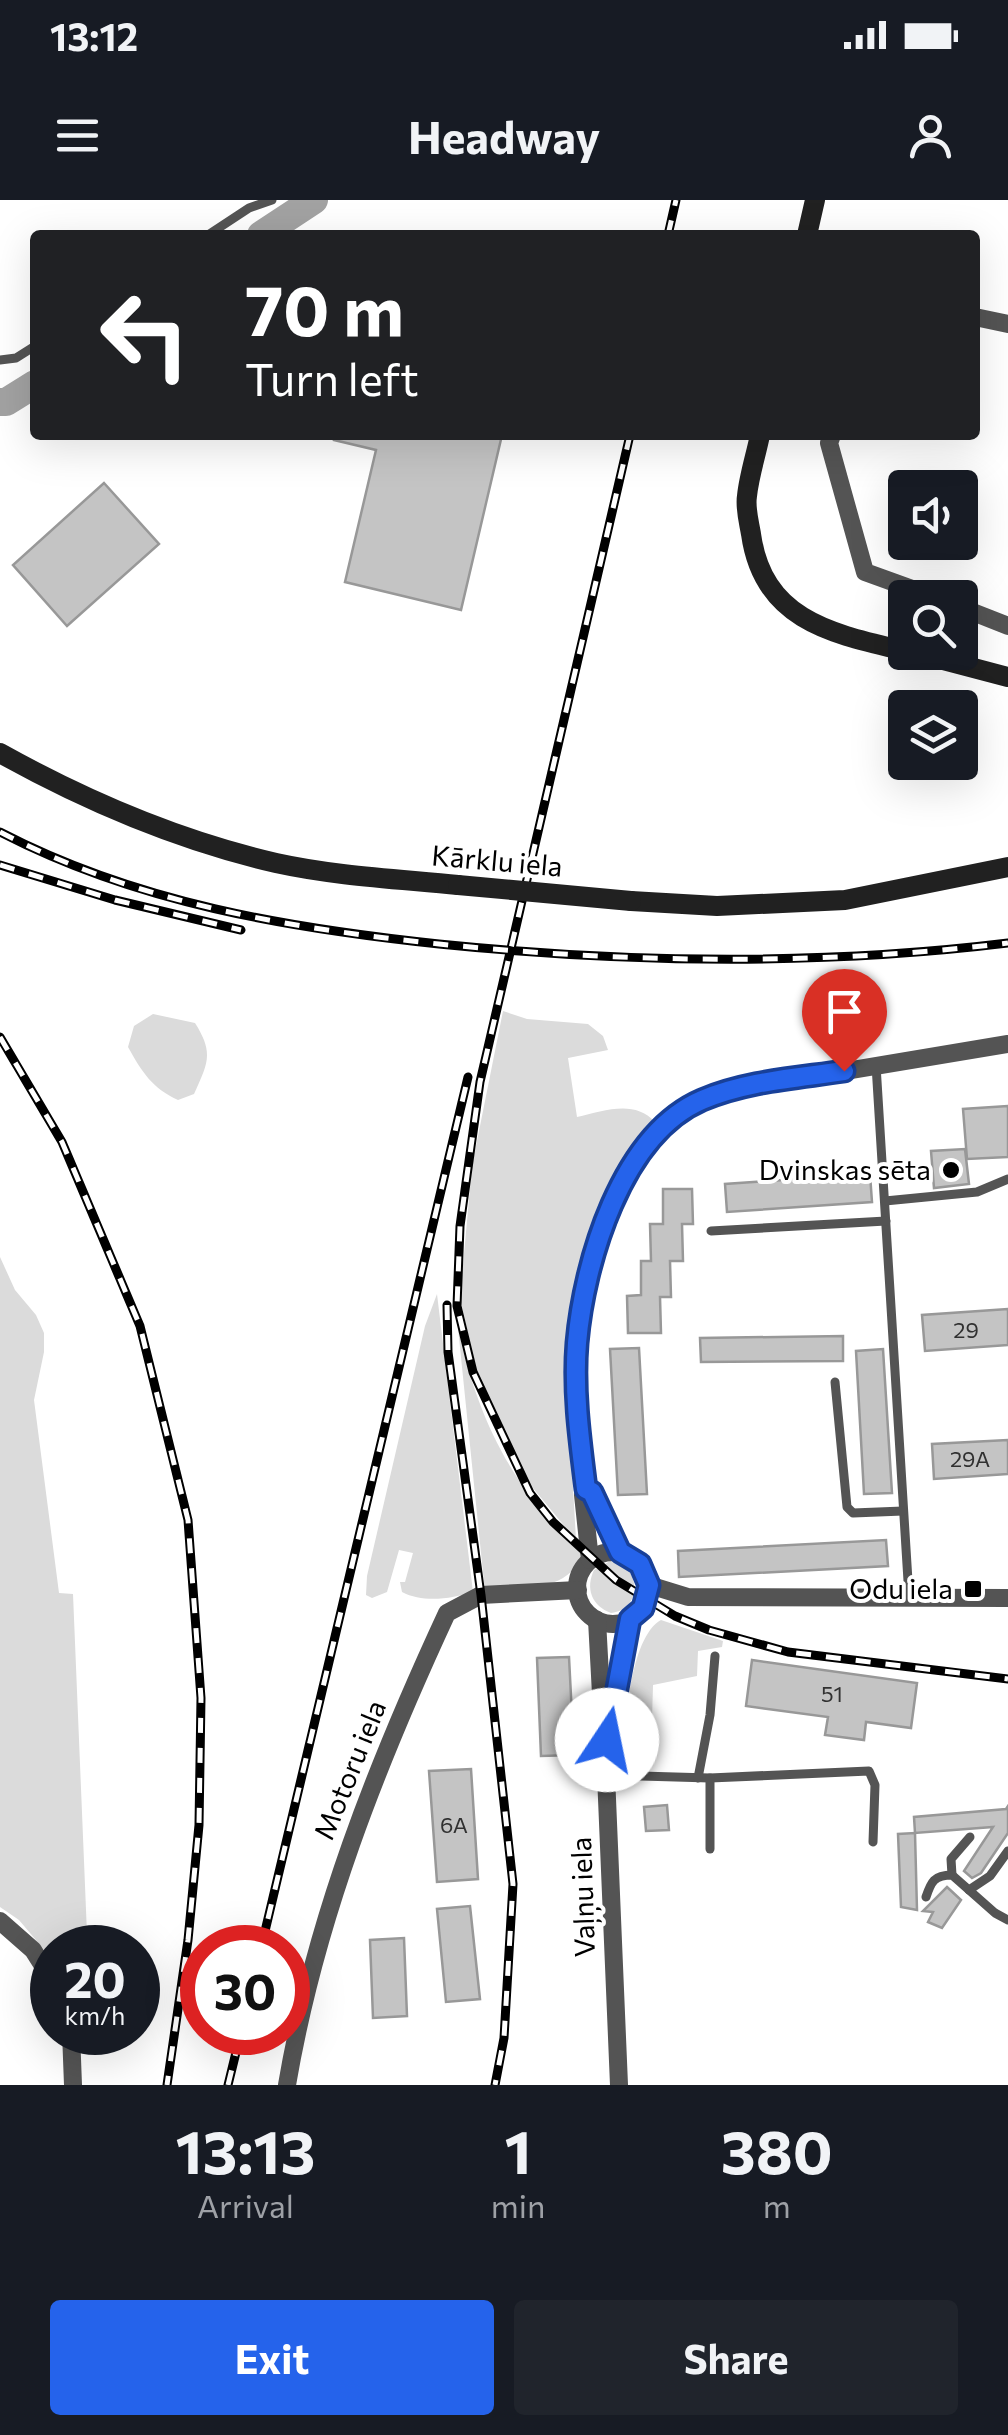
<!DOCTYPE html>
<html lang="en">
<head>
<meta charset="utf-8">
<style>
	body { margin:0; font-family:Commissioner,sans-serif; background:#20242c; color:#f1f3f6; height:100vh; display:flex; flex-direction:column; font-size:38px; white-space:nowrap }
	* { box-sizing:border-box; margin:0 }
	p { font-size:32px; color:#9ea1a6 }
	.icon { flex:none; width:55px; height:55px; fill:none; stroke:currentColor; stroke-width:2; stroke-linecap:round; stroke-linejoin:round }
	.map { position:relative; height:1885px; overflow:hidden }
	.panel { display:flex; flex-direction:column; background:#171b24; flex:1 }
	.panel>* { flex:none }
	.guide { position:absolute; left:30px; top:30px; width:950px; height:210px; border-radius:10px; box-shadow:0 10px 40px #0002; background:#202124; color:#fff; overflow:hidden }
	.tools { position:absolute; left:888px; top:270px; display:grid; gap:20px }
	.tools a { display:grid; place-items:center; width:90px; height:90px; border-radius:10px; background:#171b24; box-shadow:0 10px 40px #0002; font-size:50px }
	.speed { position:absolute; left:30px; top:1725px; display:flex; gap:20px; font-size:50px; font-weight:700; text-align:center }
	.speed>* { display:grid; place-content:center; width:130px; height:130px; border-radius:50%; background:#171b24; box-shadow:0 10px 40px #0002; line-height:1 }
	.speed small { font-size:25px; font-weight:400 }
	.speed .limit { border:15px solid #d22; background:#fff; color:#111 }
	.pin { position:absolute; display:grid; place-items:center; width:85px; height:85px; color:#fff; margin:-102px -42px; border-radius:50% 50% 50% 0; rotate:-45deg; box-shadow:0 0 10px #0007 }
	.pin .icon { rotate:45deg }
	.me { position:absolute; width:110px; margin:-55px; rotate:11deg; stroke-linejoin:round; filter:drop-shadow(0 0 8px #0008) }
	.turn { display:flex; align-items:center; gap:35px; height:210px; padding:0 50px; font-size:45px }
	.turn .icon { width:130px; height:130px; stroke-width:2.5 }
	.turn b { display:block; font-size:70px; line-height:85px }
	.eta { display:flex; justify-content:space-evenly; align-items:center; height:170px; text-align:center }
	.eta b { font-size:60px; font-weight:700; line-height:70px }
	.primary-button { display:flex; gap:20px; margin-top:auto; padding:20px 50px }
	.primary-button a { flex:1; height:115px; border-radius:10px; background:#2563eb; color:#fff; font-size:40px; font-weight:700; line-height:115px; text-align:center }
	.primary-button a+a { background:#20242c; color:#f1f3f6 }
	.status { display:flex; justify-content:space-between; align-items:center; height:70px; padding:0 50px; background:#171b24; direction:ltr }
	.status svg { height:28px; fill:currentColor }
	header { display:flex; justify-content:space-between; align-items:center; height:130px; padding:0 50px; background:#171b24; font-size:45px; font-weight:700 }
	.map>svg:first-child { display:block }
</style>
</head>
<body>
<div class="status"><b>13:12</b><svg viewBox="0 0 49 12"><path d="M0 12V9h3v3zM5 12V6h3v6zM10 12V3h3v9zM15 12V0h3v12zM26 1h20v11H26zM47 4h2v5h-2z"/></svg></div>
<header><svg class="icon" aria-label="menu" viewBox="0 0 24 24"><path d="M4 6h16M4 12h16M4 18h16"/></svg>Headway<svg class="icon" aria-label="person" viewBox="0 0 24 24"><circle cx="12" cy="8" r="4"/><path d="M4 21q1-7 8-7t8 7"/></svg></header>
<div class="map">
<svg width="1008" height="1885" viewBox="0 0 1008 1885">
	<rect width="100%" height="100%" fill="#fff"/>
	<!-- green -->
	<g fill="#dbdbdb">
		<path d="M503 811 527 819 588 824 603 836 608 850 568 858 577 917C604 911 634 899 655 922 601 975 568 1080 566 1155 565 1199 572 1243 576 1286L573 1287 576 1340 532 1287 497 1227 480 1187 460 1098 472 966Z"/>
		<path d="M153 814 195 823C214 853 208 863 194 894L178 900C152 888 142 872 128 847L134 826Z"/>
		<path d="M0 1057 15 1090 36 1115 44 1133V1152L34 1200 59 1393 73 1394 87 1734 77 1737 74 1747 52 1748V1759L19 1720 0 1707Z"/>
		<path d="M437 1094 473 1392C451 1399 423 1403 402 1392L400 1382H405L413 1353 399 1350 387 1392 372 1398 366 1395 367 1376 425 1126Z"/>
		<path d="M458 1128C478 1221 513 1288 581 1354 573 1392 514 1389 485 1392Z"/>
		<path d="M612 1360C641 1367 643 1409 611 1413 592 1406 585 1389 594 1370Z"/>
		<path d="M661 1420 723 1441 722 1447 698 1451 697 1476 653 1485 651 1556 642 1563 631 1565 626 1561C623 1528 630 1437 661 1420Z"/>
	</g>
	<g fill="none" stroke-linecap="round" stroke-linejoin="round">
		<!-- river -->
		<g stroke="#a2a2a2" stroke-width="28">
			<path d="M261 35 314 0"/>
			<path d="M0 202H6L35 184"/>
		</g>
	</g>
	<!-- building -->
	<g fill="#c4c4c4" stroke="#989898" stroke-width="2.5">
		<path d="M335 235H502L461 410 345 382 376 250 334 240Z"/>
		<path d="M104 283 159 344 67 426 13 365Z"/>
		<path d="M1008 906V957L967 959 963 909Z"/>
		<path d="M965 949 969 984 934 988 931 951Z"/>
		<path d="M870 974 872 1002 727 1012 725 984Z"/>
		<path d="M663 989H692L693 1024H682L683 1061H670L671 1097H660L661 1133H628L627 1096 641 1095V1061H651L650 1024H663Z"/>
		<path d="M1008 1109V1145L925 1151 922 1115Z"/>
		<path d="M843 1136V1161L701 1162 700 1138Z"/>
		<path d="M639 1148 647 1294 618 1295 610 1149Z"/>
		<path d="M883 1149 892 1293 864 1294 856 1151Z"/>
		<path d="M1008 1240V1274L934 1279 932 1244Z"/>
		<path d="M886 1340 888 1366 679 1377 678 1351Z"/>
		<path d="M569 1457 574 1555 541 1556 537 1458Z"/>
		<path d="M752 1460 917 1483 911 1528 866 1522 864 1540 825 1535 828 1517 746 1506Z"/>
		<path d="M471 1569 478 1679 437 1682 429 1571Z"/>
		<path d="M667 1605 669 1630 646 1631 644 1607Z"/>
		<path d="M1008 1606V1633L981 1673 972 1678 964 1671 993 1627 915 1633 914 1617 1006 1609Z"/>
		<path d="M915 1633 917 1710 901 1707 898 1634Z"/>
		<path d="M947 1687 961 1700 942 1728 928 1722 933 1712 923 1711Z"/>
		<path d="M470 1706 480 1799 446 1802 437 1709Z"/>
		<path d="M404 1738 407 1816 373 1818 370 1740Z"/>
	</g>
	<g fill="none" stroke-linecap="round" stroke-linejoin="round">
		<!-- lane -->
		<g stroke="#545454" stroke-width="9">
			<path d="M208 35 249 8 272 0"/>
			<path d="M0 160 16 158 35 146"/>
			<path d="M876 865 909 1397"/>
			<path d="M885 1001 977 992 1008 979"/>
			<path d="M711 1031 886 1021"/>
			<path d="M835 1182 847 1307 853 1313 903 1311"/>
			<path d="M606 1575 710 1578 869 1571 875 1585 873 1642"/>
			<path d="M698 1578 710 1515 715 1456"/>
			<path d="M710 1578V1649"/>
			<path d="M952 1675 951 1659 970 1637"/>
			<path d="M969 1690 990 1676 1008 1651"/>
			<path d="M926 1697C931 1682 934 1675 952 1675L995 1713 1008 1720"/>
		</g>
		<!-- street -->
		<g stroke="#545454" stroke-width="18">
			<path d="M975 117 1008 124"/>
			<path d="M832 235 829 243 865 372 937 398"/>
			<path d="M960 407 1008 426"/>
			<path d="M586 1289 592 1292 620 1352"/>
			<circle cx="613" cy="1388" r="36"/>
			<path d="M590 1360 583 1295 586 1289C580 1241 573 1191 577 1143 583 1074 611 972 664 925 684 907 707 898 732 890L1008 844"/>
			<path d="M649 1385 688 1397 1008 1398"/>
			<path d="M597 1420 601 1494 607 1507 606 1575 619 1885"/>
			<path d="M607 1507 615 1499 630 1419"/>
			<path d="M0 1721 33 1750 52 1780"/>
			<path d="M71 1832 73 1885"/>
			<path d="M287 1885C315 1720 377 1564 447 1413L481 1395 578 1390"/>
		</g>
		<!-- secondary -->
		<g stroke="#212121" stroke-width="20">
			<path d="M807 35 815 0"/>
			<path d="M760 235C756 255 749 276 747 296 745 308 749 322 751 334 763 421 833 434 905 451"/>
			<path d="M913 452 1008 477"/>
			<path d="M0 553C88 602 177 640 276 663 335 676 398 679 458 685"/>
			<path d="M631 701 717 706 845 700 1008 667"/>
		</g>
		<defs>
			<g id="rail">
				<path d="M668 35 676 0"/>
				<path d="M630 235 480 882 460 1026 457 1106 473 1172 530 1293 553 1322 616 1380 675 1416 709 1430 788 1452 1008 1479"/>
				<path d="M0 632C137 703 288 728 439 744 628 763 819 766 1008 743"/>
				<path d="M0 665 115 700 241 730"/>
				<path d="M0 837 62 942 140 1126 188 1320 201 1498 199 1625 188 1740 167 1885"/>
				<path d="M447 1105 448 1152 481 1395 513 1684 504 1838 495 1885"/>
				<path d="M261 1748 468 877"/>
				<path d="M228 1885 241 1832"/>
			</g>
		</defs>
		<!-- rail casing -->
		<use href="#rail" stroke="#000" stroke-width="9"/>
		<!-- rail -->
		<use href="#rail" stroke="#fff" stroke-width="5" stroke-dasharray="15" stroke-linecap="butt"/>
		<!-- secondary-bridge -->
		<path stroke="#212121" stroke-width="20" d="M458 685 631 701"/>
	</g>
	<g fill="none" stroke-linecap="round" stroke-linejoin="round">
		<defs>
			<path id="route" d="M607 1540V1506L615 1499 630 1419 643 1408 649 1385 640 1364 620 1352 592 1292 586 1289C580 1241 573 1191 577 1143 584 1063 621 935 702 900 746 881 798 878 844 871"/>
		</defs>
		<!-- route casing -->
		<use href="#route" stroke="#184099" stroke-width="25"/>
		<!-- route -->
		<use href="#route" stroke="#2563eb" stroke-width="18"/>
	</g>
	<!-- markers -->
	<g fill="#000" stroke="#fff" stroke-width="4">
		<circle cx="951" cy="970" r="10"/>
		<rect x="963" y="1379" width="20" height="20" rx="5"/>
	</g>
	<g text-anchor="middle" stroke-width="8" stroke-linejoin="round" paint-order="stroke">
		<!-- number labels -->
		<g font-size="22" fill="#313131">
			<text x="966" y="1138">29</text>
			<text x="970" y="1267">29A</text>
			<text x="832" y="1502">51</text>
			<text x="454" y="1633">6A</text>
		</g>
		<!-- street labels -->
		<g font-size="28" fill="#000" stroke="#fff">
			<text transform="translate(497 661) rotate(5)" y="10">Kārklu iela</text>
			<text transform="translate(350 1570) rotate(-68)" y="10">Motoru iela</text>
			<text transform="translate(583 1697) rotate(-92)" y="10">Vaļņu iela</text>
		</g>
		<!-- poi labels -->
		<g font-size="28" fill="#000" stroke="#fff" text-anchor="end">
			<text x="931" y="980">Dvinskas sēta</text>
			<text x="953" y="1399">Odu iela</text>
		</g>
	</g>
</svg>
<div class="tools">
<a><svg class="icon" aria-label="sound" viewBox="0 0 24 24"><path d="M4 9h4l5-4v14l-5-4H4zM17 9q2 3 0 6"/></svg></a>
<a><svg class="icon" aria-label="search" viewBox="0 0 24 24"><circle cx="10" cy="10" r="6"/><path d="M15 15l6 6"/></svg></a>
<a><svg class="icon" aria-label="layers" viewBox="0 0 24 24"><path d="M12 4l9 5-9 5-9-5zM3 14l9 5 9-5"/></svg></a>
</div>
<div class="speed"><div>20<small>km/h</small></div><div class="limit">30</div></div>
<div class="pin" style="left:844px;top:871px;background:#d93025"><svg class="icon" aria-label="arrive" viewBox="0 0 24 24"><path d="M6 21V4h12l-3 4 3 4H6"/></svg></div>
<svg class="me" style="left:607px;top:1540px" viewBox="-20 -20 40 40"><circle r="19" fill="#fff"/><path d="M0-13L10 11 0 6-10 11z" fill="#2563eb"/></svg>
<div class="guide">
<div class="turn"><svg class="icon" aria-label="left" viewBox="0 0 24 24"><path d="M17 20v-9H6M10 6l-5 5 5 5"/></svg><div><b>70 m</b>Turn left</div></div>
</div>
</div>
<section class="panel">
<div class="eta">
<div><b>13:13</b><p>Arrival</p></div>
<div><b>1</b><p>min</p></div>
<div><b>380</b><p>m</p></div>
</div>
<div class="primary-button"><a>Exit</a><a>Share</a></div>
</section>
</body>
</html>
